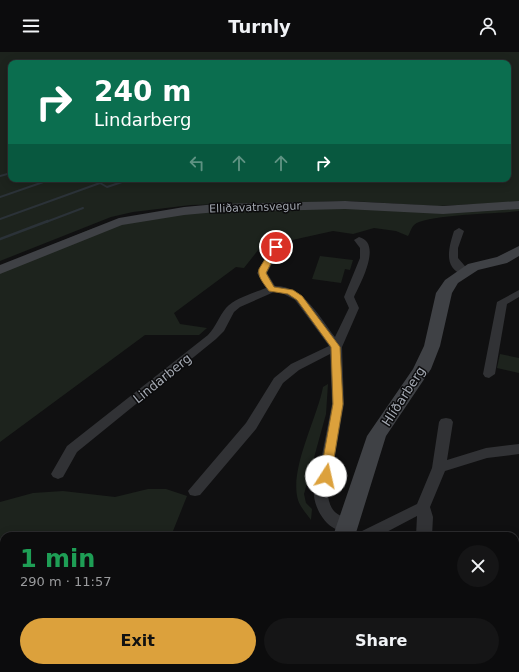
<!DOCTYPE html>
<html lang="en">
<head>
<meta charset="utf-8">
<style>
	body { margin:0; font-family:"DejaVu Sans",sans-serif; background:#151516; color:#f1f3f6; height:100vh; display:flex; flex-direction:column; font-size:15px; white-space:nowrap }
	* { box-sizing:border-box; margin:0 }
	p { font-size:13px; color:#9a9b9d }
	.icon { flex:none; width:22px; height:22px; fill:none; stroke:currentColor; stroke-width:2; stroke-linecap:round; stroke-linejoin:round }
	.map { position:relative; flex:1; overflow:hidden }
	.drawer { position:absolute; left:0px; top:480px; width:519px; height:140px; display:flex; flex-direction:column; background:#0c0c0d; border-radius:12px 12px 0 0; box-shadow:0 2px 10px #0003,0 0 0 1px #2c2c2e }
	.drawer>* { flex:none }
	.top-card { position:absolute; left:8px; top:8px; width:503px; height:122px; border-radius:8px; box-shadow:0 2px 10px #0003,0 0 0 1px #2c2c2e; background:#0b6e4f; color:#fff; overflow:hidden }
	.pin { position:absolute; display:grid; place-items:center; width:34px; height:34px; color:#fff; margin:-17px; border:2px solid #fff; border-radius:50%; box-shadow:0 1px 4px #0007 }
	.me { position:absolute; width:44px; margin:-22px; rotate:10deg; stroke-linejoin:round; filter:drop-shadow(0 0 3px #0008) }
	.turn { display:flex; align-items:center; gap:14px; height:84px; padding:0 20px; font-size:18px }
	.turn .icon { width:52px; height:52px; stroke-width:2.5 }
	.turn b { display:block; font-size:28px; line-height:34px }
	.lanes { display:flex; align-items:center; height:38px; padding:0 20px; background:#0003; justify-content:center; gap:20px; direction:ltr }
	.lanes .off { opacity:.35 }
	.round { display:grid; place-items:center; flex:none; width:42px; height:42px; border-radius:21px; background:#151516 }
	.summary { display:flex; align-items:center; justify-content:space-between; height:68px; padding:0 20px }
	h1 { font-size:24px; font-weight:600; line-height:30px; color:#1e9e55 }
	.button { display:flex; gap:8px; margin-top:auto; padding:8px 20px }
	.button a { flex:1; height:46px; border-radius:24px; background:#dca13c; color:#111; font-size:16px; font-weight:600; line-height:46px; text-align:center }
	.button a+a { background:#151516; color:#f1f3f6 }
	header { display:flex; justify-content:space-between; align-items:center; height:52px; padding:0 20px; background:#0c0c0d; font-size:18px; font-weight:600 }
	.map>svg:first-child { display:block }
</style>
</head>
<body>
<header><svg class="icon" aria-label="menu" viewBox="0 0 24 24"><path d="M4 6h16M4 12h16M4 18h16"/></svg>Turnly<svg class="icon" aria-label="person" viewBox="0 0 24 24"><circle cx="12" cy="8" r="4"/><path d="M4 21q1-7 8-7t8 7"/></svg></header>
<div class="map">
<svg width="519" height="620" viewBox="0 0 519 620">
	<rect width="100%" height="100%" fill="#101011"/>
	<!-- green -->
	<g fill="#1d231d" fill-rule="evenodd">
		<path d="M0 0H519V150L437 154 349 149 191 153 133 160 111 165 0 209ZM11 11H508V127H11Z"/>
		<path d="M519 153V159C500 162 425 162 414 173 411 176 410 181 408 184L396 179 374 176 353 182 333 179 265 194 259 197 244 216 236 215 174 261 180 272 207 276 199 283H145L0 390V214L94 176 207 155 419 157Z"/>
		<path d="M320 204 353 208 350 218 345 217 341 231 312 227Z"/>
		<path d="M500 302 519 306V321L497 316Z"/>
		<path d="M328 332 326 362 304 442 306 451 312 457 311 468C307 462 300 455 298 448 289 417 317 367 323 335Z"/>
		<path d="M148 437H166L187 444 171 484H4V529L0 535V450L33 441 63 439 115 445Z"/>
		<path d="M519 566V620H310L311 616H515V568Z"/>
		<path d="M93 616H157L155 620H107Z"/>
	</g>
	<g fill="none" stroke-linecap="round" stroke-linejoin="round">
		<!-- stream-far1 -->
		<g stroke="#2b3238" stroke-width="2">
			<path d="M0 124 11 121"/>
			<path d="M0 145 52 127"/>
			<path d="M0 167 100 131 107 135 131 127"/>
			<path d="M46 170 83 156"/>
		</g>
		<!-- stream -->
		<path stroke="#2b3238" stroke-width="2.5" d="M0 187 48 169"/>
		<!-- street -->
		<g fill="#313235" fill-rule="evenodd">
			<path d="M459 176 464 179 458 196V206L470 220 465 223C442 217 449 195 454 179Z"/>
			<path d="M359 185C383 191 360 232 354 245L359 256 342 295 344 352 328 444C332 469 346 460 354 474L351 478C331 484 316 461 314 444L332 352 330 302 299 318 283 331 256 377 200 443 195 444 190 443 188 439 246 371 274 326 291 312 329 294 295 248 280 240H274L240 255 234 260 224 279 216 287 77 400 63 425 58 427 53 425 51 422 67 394 208 283C216 275 219 264 226 256 235 246 254 241 266 236L257 221 273 193H279L281 195 267 221 275 234C304 234 319 265 335 285L349 256 344 245 360 206V196L354 188Z"/>
			<path d="M519 238V245L507 252 495 322 489 326 485 325 483 322 497 250Z"/>
			<path d="M446 366 451 367 453 370 447 408 486 396 519 392V402L487 406 445 419 430 455 433 465 432 484H416L417 464 379 484H357L360 480 417 452 432 416 439 370 441 367Z"/>
			<path d="M9 616H28L26 620H7Z"/>
			<path d="M254 616H272L270 620H252Z"/>
		</g>
		<!-- secondary -->
		<g fill="#3f4145" fill-rule="evenodd">
			<path d="M345 149 443 154 519 149V157L443 162 345 157 217 160 184 163 122 173 0 222V213L119 166 184 155 217 152Z"/>
			<path d="M519 194V204L507 211 478 218 458 231 452 241 440 294 431 317 386 384 355 484H333L367 384 413 317 424 294 436 241 445 228 468 212 497 205Z"/>
			<path d="M289 616H315L314 620H288Z"/>
		</g>
	</g>
	<!-- route -->
	<path fill="#dca13c" stroke="#8f6927" d="M273 194 279 195 266 221 274 235 293 238 302 244 340 295 343 352 331 424 326 428 320 424 333 352 331 295 297 248 288 242 269 239C265 233 257 225 259 217Z"/>
	<g text-anchor="middle" stroke-width="3" stroke-linejoin="round" paint-order="stroke">
		<!-- far-street labels -->
		<g font-size="11" fill="#a2a7b0" stroke="#0b0b0c">
			<text transform="translate(255 155) rotate(-2)" y="4">Elliðavatnsvegur</text>
		</g>
		<!-- street labels -->
		<g font-size="13" fill="#a2a7b0" stroke="#0b0b0c">
			<text transform="translate(162 326) rotate(-39)" y="5">Lindarberg</text>
			<text transform="translate(403 344) rotate(-57)" y="5">Hlíðarberg</text>
		</g>
	</g>
</svg>
<div class="pin" style="left:276px;top:195px;background:#d93025"><svg class="icon" aria-label="arrive" viewBox="0 0 24 24"><path d="M6 21V4h12l-3 4 3 4H6"/></svg></div>
<svg class="me" style="left:326px;top:424px" viewBox="-20 -20 40 40"><circle r="19" fill="#fff"/><path d="M0-13L10 11 0 6-10 11z" fill="#dca13c"/></svg>
<div class="top-card">
<div class="turn"><svg class="icon" aria-label="right" viewBox="0 0 24 24"><path d="M7 20v-9h11M14 6l5 5-5 5"/></svg><div><b>240 m</b>Lindarberg</div></div>
<div class="lanes"><svg class="icon off" aria-label="left" viewBox="0 0 24 24"><path d="M17 20v-9H6M10 6l-5 5 5 5"/></svg><svg class="icon off" aria-label="ahead" viewBox="0 0 24 24"><path d="M12 20V5M6 11l6-6 6 6"/></svg><svg class="icon off" aria-label="ahead" viewBox="0 0 24 24"><path d="M12 20V5M6 11l6-6 6 6"/></svg><svg class="icon" aria-label="right" viewBox="0 0 24 24"><path d="M7 20v-9h11M14 6l5 5-5 5"/></svg></div>
</div>
<section class="drawer">
<div class="summary"><div><h1>1 min</h1><p>290 m · 11:57</p></div><a class="round"><svg class="icon" aria-label="close" viewBox="0 0 24 24"><path d="M6 6l12 12M18 6L6 18"/></svg></a></div>
<div class="button"><a>Exit</a><a>Share</a></div>
</section>
</div>
</body>
</html>
